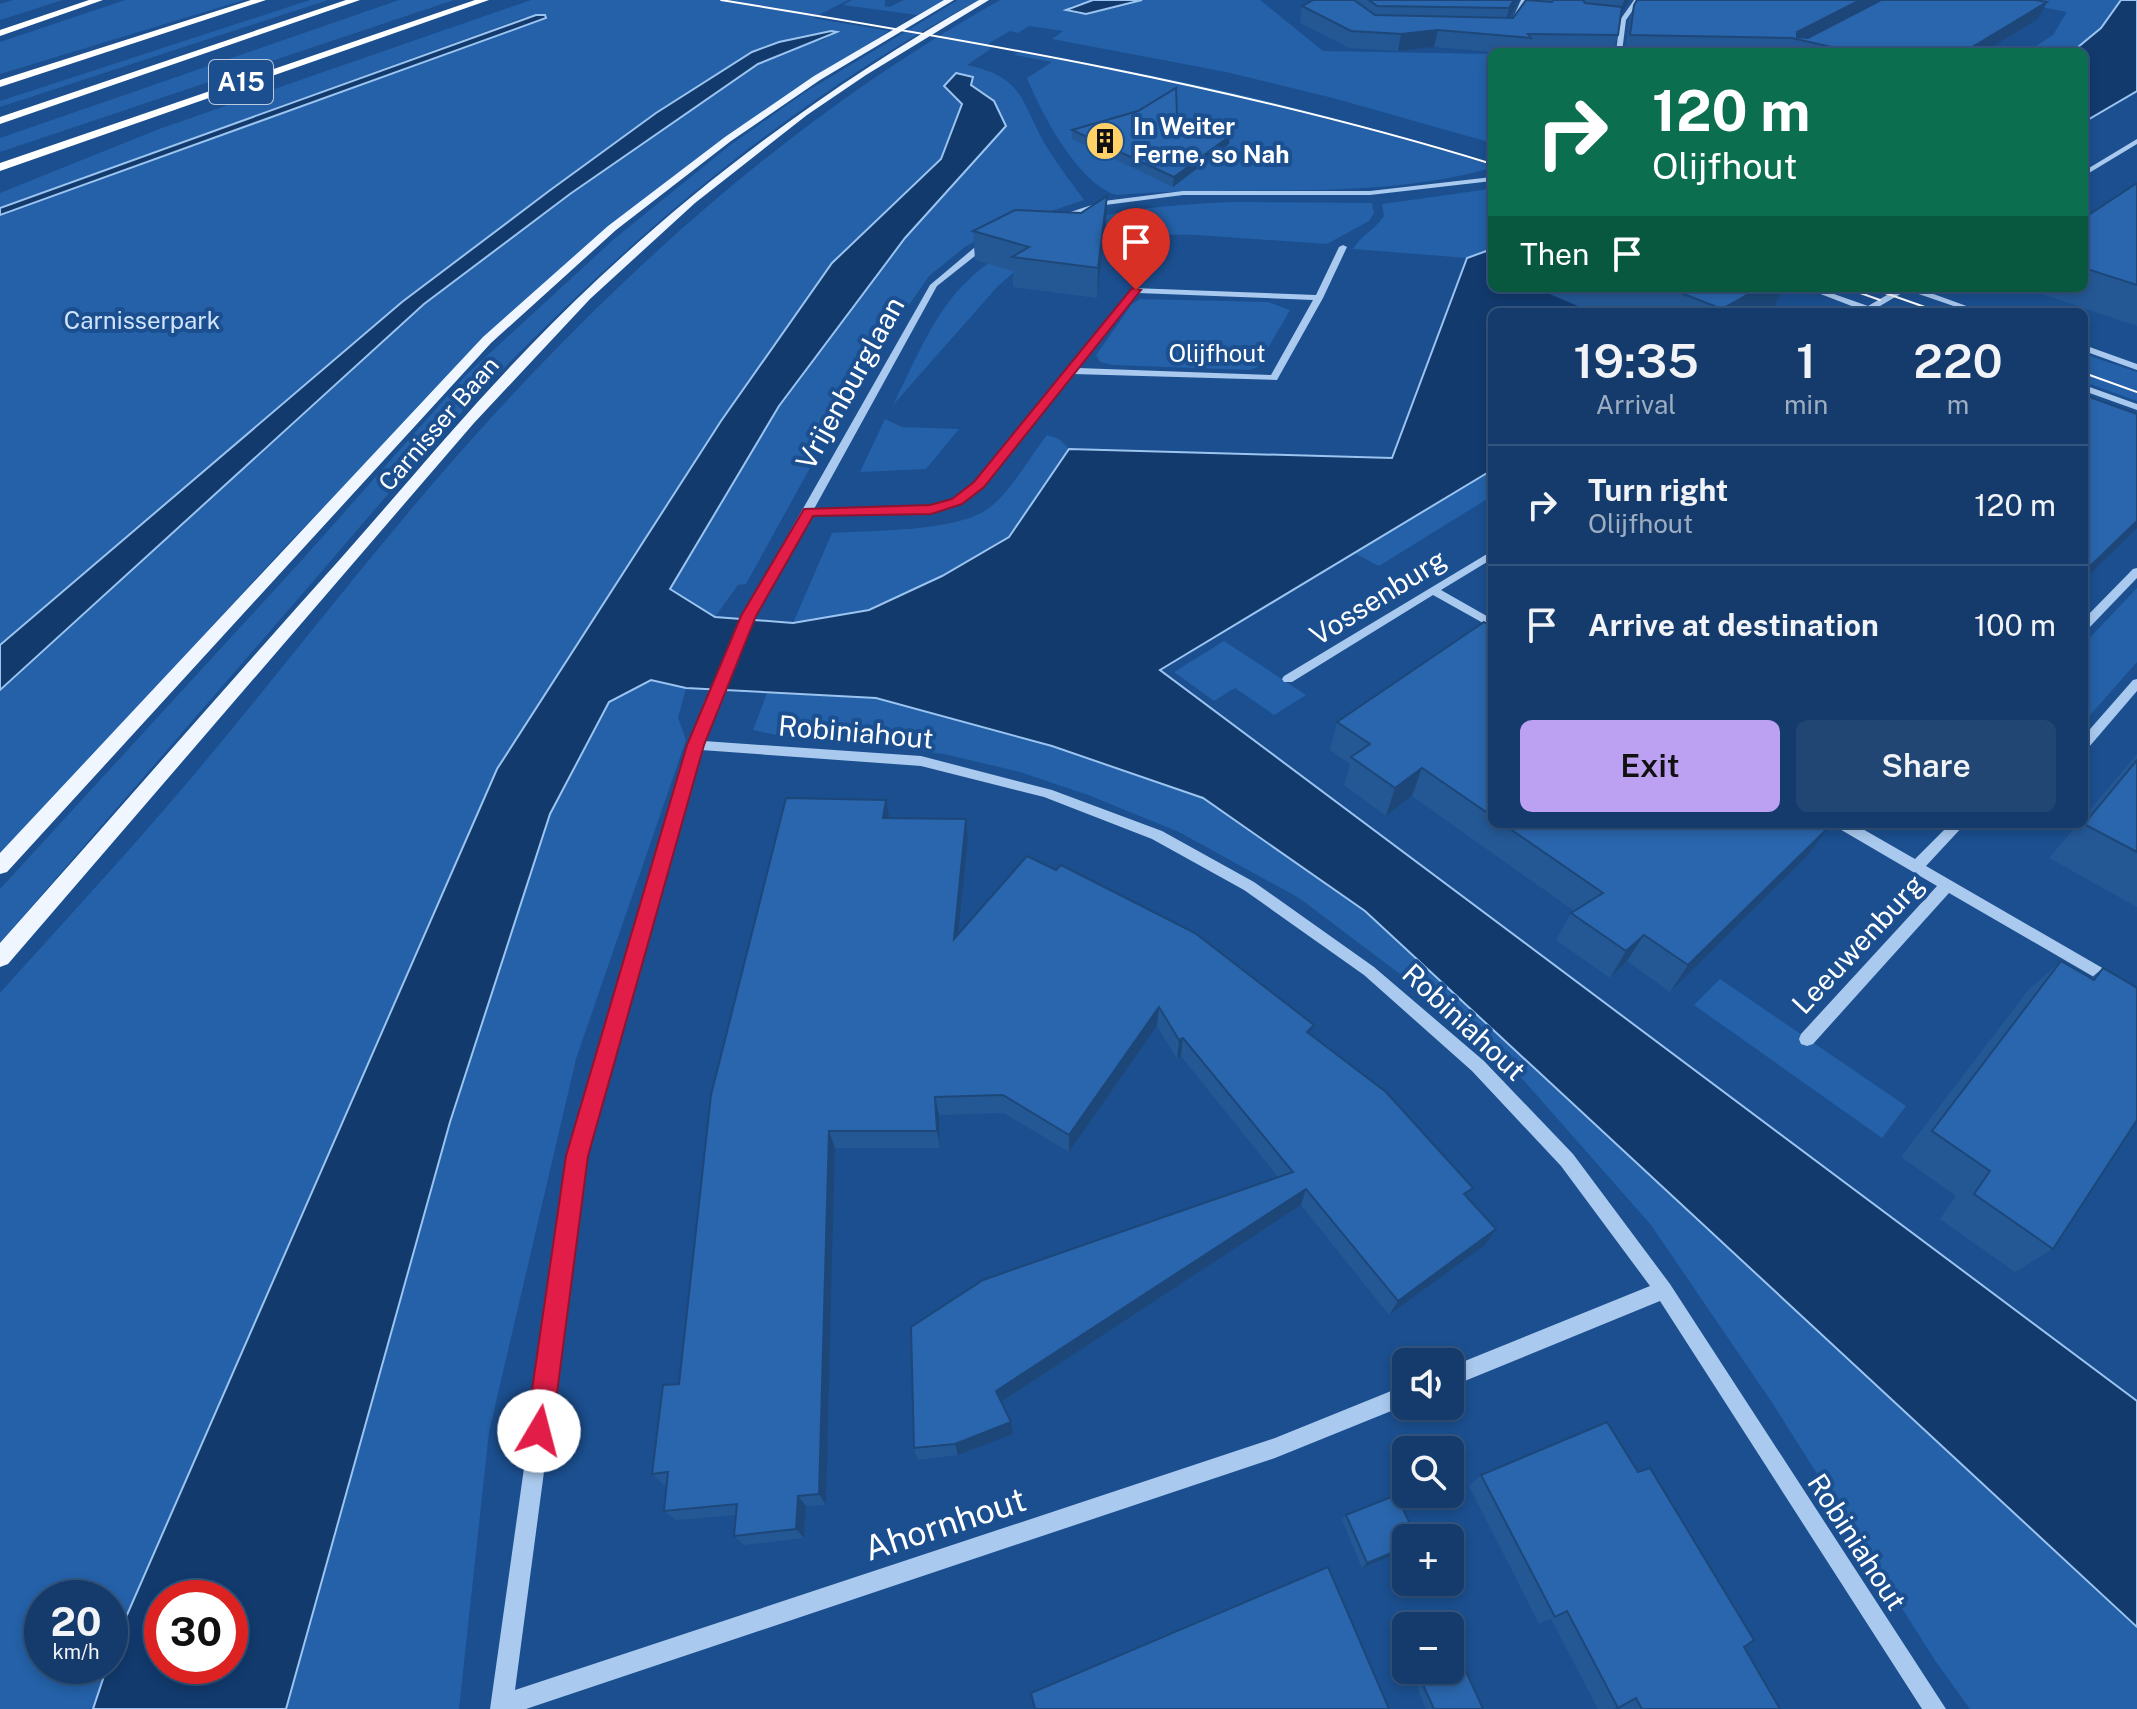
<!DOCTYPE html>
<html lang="en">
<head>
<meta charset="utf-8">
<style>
	body { margin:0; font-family:"Public Sans",sans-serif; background:#214673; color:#f1f3f6; height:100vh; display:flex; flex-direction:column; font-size:30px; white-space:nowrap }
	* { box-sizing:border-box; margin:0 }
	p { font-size:26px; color:#9dadc1 }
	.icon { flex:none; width:44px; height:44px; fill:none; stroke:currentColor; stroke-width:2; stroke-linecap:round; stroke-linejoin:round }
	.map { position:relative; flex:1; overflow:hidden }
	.sheet { position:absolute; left:1488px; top:308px; width:600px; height:520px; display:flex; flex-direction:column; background:#143b6b; border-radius:12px; box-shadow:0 4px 12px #0003,0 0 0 2px #33557e }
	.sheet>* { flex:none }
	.hud { position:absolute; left:1488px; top:48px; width:600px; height:244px; border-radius:12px; box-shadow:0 4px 12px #0003,0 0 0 2px #33557e; background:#0b6e4f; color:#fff; overflow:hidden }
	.controls { position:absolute; left:1392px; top:1348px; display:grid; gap:16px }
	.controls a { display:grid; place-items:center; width:72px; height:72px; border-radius:12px; background:#143b6b; box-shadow:0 4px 12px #0003,0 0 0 2px #33557e; font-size:40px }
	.speed { position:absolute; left:24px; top:1580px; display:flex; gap:16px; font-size:40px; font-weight:700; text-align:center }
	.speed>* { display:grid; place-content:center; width:104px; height:104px; border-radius:50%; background:#143b6b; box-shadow:0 4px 12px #0003,0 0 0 2px #33557e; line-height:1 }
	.speed small { font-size:20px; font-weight:400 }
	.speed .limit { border:12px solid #d22; background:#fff; color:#111 }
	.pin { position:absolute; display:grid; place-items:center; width:68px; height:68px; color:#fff; margin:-82px -34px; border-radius:50% 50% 50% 0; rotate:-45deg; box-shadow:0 0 8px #0007 }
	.pin .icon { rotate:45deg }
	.me { position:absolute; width:88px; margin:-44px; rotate:8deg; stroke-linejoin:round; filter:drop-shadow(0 0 6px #0008) }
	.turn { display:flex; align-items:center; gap:28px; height:168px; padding:0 32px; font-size:36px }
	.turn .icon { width:104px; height:104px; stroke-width:2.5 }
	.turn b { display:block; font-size:56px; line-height:68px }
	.then { display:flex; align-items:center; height:76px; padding:0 32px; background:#0003; gap:16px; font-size:30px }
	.eta { display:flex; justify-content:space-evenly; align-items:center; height:136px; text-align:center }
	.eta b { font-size:48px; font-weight:600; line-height:56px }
	.action { display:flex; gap:16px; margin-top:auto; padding:16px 32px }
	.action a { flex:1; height:92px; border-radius:12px; background:#bca0f2; color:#111; font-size:32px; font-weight:600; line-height:92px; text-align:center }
	.action a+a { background:#214673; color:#f1f3f6 }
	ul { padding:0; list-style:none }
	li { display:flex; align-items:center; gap:24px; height:120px; padding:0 32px; border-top:2px solid #33557e }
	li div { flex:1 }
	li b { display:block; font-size:30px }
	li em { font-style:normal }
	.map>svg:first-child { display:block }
</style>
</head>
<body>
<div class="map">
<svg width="2137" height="1709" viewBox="0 0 2137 1709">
	<rect width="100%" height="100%" fill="#1b4f8f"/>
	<!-- green -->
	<g fill="#2461a8">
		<path d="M13 0H63L0 20V4Z"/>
		<path d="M125 0H244L0 74V42Z"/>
		<path d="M310 0H328L0 107V101Z"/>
		<path d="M399 0H454L0 152V138Z"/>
		<path d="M531 0H848L813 18 889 31 782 100 655 193 485 341 281 551 0 857V690L424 304 570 194 758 64 803 43 823 40 836 32 779 42 752 52 656 113 549 191 402 302 0 645V215L546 18 525 17 0 208V193L159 129Z"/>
		<path d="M852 0H885V6L890 7 904 0H945L917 15 843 5Z"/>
		<path d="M958 0H979C777 106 601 262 446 429 395 484 347 543 297 600 198 714 99 829 0 943V889L301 561 466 375 614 239 729 146 804 93Z"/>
		<path d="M1000 0H1093L1071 6 1068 12 1078 14 1142 0H1260L1323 51 1492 54V143L1333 98 1226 72 1052 39 1063 31 1029 26 1018 33 1010 31 986 45 992 48 967 65C1027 78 1020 103 1048 149 1059 167 1072 183 1084 200L1000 228 965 247 929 276 864 370 746 584 738 585 715 617 670 588 779 406 905 238 1005 127C990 92 983 84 944 86L962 104 941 159 832 263 721 421 497 769 110 1659V1598H42V1666H108L93 1709H0V993C68 917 138 842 203 764 293 656 378 544 471 440 625 268 798 113 1000 0Z"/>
		<path d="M2006 0H2121L2101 28 2071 52H2027L2053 35 2067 12Z"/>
		<path d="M1020 51C1155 74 1288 102 1418 143 1437 149 1480 157 1492 168 1370 202 1242 184 1117 195 1080 186 1041 113 1027 78L1052 62 1014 55Z"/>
		<path d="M1490 189 1492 190V249L1467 258 1353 249C1361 235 1375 230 1384 216L1382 204Z"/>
		<path d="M1233 202 1372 203 1374 213 1369 221 1327 244 1195 235 1061 232 998 286 893 405C909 373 924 337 945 307 1008 218 1132 206 1233 202Z"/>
		<path d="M1140 299 1268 302 1290 310 1257 367 1250 370 1113 365 1100 362 1096 355 1132 304Z"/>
		<path d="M2084 354 2137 372V401L2084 382Z"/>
		<path d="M885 419 902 427 959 429 926 469 860 472Z"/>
		<path d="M1047 435 1059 439 1069 449 1009 537 942 576 870 610 793 623 832 533C872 530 958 532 989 508 1012 490 1029 458 1047 435Z"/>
		<path d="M1492 470V496L1379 566 1354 553Z"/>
		<path d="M2137 588V662L2084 722V644Z"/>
		<path d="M1224 641 1306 695 1274 715 1235 688 1214 701 1174 672Z"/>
		<path d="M651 680 686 688 678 718 686 740 576 1059 489 1432 459 1709H286L450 1122 550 814 609 702Z"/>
		<path d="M767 693 876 698 1052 746 1203 798 1365 911 2137 1627V1709H1970L1936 1662 1773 1404 1651 1225 1519 1075 1404 977 1299 898 1179 832 1088 795 1020 772 944 754 858 742 791 738 753 730Z"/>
		<path d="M1720 979 1906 1106 1882 1138 1694 1005Z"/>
	</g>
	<!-- water -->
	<g fill="#123a6d" stroke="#9cc4f0" stroke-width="2" fill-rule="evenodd">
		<path d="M1093 0H1142L1086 14 1066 10Z"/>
		<path d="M2121 0H2137V91L2084 122V52H2072L2101 28Z"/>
		<path d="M536 15H545L546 18 0 215V208Z"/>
		<path d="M831 31 837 32 758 64 570 194 424 304 0 690V645L402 302 549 191 656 113 752 52 779 42Z"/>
		<path d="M956 73 973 77 971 85 994 101 1006 126 905 238 779 406 670 589 715 617 793 623 869 610 942 576 1009 537 1069 449 1392 458 1467 258 1492 249V288H1639C1594 317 1544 312 1492 312V470L1160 670 2137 1401V1627L1365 911 1203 798 1052 746 876 698 686 688 651 680 609 702 550 814 450 1122 286 1709H93L116 1640 497 769 721 421 832 263 941 159 962 104 944 86ZM162 1598H230V1666H162Z"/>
	</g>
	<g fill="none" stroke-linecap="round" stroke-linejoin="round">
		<!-- minor -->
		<g fill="#a9c9ee" fill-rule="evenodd">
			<path d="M1521 0H1527L1513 28 1508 29Z"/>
			<path d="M1634 0H1640L1626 20 1622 52H1616L1620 20Z"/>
			<path d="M2137 139V144L2084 176V171Z"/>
			<path d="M1492 177V181L1370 195H1183L1105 205 1056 220 1052 218 1104 201 1183 191H1370Z"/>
			<path d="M989 243H992V247L980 252 937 286 814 509 931 506 953 500 975 483 1133 288 1316 295 1339 247 1343 245 1347 247 1323 298 1277 380 1073 374 983 487 961 504 931 512 810 515 754 616 704 741 921 756 1052 790 1162 831 1254 882 1374 967 1484 1061 1573 1154 1670 1284 1946 1709H1922L1660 1301 1450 1387V1367L1650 1286 1561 1166 1472 1071 1364 975 1244 890 1152 839 1044 797 921 766 701 750 586 1156 515 1690 1275 1438 1406 1385V1405L1275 1458 526 1709H490L568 1156 690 745 742 616 930 285 974 248ZM1138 293 1313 300 1271 375 1078 368Z"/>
			<path d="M1805 288H1817L1868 306 1899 288H1917L1983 312H1971L1907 290 1875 309 1880 312H1860L1862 310Z"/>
			<path d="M2084 345 2137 364V370L2084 351Z"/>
			<path d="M2084 385 2137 404V410L2084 391Z"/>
			<path d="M1492 551V559L1441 590 1492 619V628L1433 595 1292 682H1284L1282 679 1284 676Z"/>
			<path d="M2137 568V578L2088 629 2084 630V619L2133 569Z"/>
			<path d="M2137 679V691L2089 747 2084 749V736L2133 680Z"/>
			<path d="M1836 824H1854L1915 859 1950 824H1965L1926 866 2137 988V1002L1949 893 1813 1044 1807 1046 1801 1044 1799 1039 1801 1034 1937 886 1838 828Z"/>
		</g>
		<!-- major -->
		<g fill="#f0f6ff" fill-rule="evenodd">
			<path d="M944 0H954L820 80 731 141 616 230 491 343 7 872 0 874V853L483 337 608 226 725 137 814 76Z"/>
			<path d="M979 0H989L866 75 807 115 695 203 590 299 474 423 8 964 0 967V943C114 815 227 685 342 557 404 487 464 414 529 347 662 209 813 94 979 0Z"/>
		</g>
		<!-- highway -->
		<g fill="#fff" fill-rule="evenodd">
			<path d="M89 0H103L0 36V30Z"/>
			<path d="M251 0H266L0 87V80Z"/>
			<path d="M346 0H360L0 124V117Z"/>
			<path d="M475 0H489L0 171V163Z"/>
		</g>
		<!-- tram -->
		<g stroke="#fff" stroke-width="2">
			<path d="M721 0C981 42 1239 86 1492 164"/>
			<path d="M1846 288 1880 300"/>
			<path d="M1871 288 1939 312"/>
			<path d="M2084 373 2137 392"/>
		</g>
	</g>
	<!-- wall -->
	<g fill="#245895">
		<path d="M1313 0H1519L1509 18H1513L1526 0H1630L1621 13 1618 35 1613 52 1527 51V52H1495L1434 47 1398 51 1349 48 1300 23 1302 6Z"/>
		<path d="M1634 5 2038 19 1984 52H1625L1629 21Z"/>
		<path d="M1138 111 1177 116 1230 136 1229 144 1173 187 1072 139V130Z"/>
		<path d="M2137 183V326L2024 288H2084V218Z"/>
		<path d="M1106 225 1097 298 1013 287V271L975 260 973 231Z"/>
		<path d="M1540 288H1783L1772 312H1592L1540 290Z"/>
		<path d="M1492 627V824H1824L1808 855 1670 992 1627 961 1610 978 1556 940 1571 913 1574 911 1412 796 1386 816 1344 785 1350 764 1330 750 1337 722Z"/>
		<path d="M2137 754V907L2049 858 2078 824H2084V817Z"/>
		<path d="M886 800 889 818 968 839 959 933 1311 1035 1467 1198 1485 1245 1389 1315 1301 1205 1001 1402 1013 1434 958 1455 918 1460 914 1448 1278 1177 1181 1056 1177 1059 1157 1026 1069 1152 1004 1113 939 1115 940 1148H835L826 1505 806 1506 804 1538 744 1545 734 1536 736 1515 676 1520 664 1511 667 1485H664L652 1474 679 1384Z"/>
		<path d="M2061 961 2091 978 2103 968 2053 1249 2015 1272 1940 1219 1956 1196 1901 1157 2029 989Z"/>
		<path d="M1481 1475 1744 1647 1780 1709H1620L1619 1707 1612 1709H1598L1551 1619 1539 1624 1469 1486Z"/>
		<path d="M1346 1515 1406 1538V1550L1362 1568 1342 1520Z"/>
		<path d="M1464 1667 1483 1709H1426L1417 1687Z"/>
	</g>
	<!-- shaded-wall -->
	<g fill="#1d4779">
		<path d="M1514 0H1519L1505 25 1509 8Z"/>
		<path d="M1624 0H1630L1620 15Z"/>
		<path d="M1860 0H1885L1806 41 1795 38 1797 32Z"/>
		<path d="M2047 2 2038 19 1984 52H1964Z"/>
		<path d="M1438 30 1434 47 1398 51 1401 34Z"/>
		<path d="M1230 136 1229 144 1173 187 1174 177Z"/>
		<path d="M1107 196 1106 225 1097 298 1098 268Z"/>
		<path d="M1759 288H1783L1772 312H1721L1722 309Z"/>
		<path d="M2137 521V528L2084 580V572Z"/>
		<path d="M1422 768 1412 796 1386 816 1395 788Z"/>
		<path d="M886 800 890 821 883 818Z"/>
		<path d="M966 819 968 839 956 958 954 939Z"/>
		<path d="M1829 827 1808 855 1670 992 1688 965Z"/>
		<path d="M1644 935 1627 961 1610 978 1626 951Z"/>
		<path d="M1159 1007 1157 1026 1069 1152V1135Z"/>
		<path d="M1183 1038 1181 1056 1177 1059 1179 1040Z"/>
		<path d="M935 1097 939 1115 940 1148 937 1131Z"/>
		<path d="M829 1131 835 1148 826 1505 819 1494Z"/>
		<path d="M1306 1189 1301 1205 998 1404 996 1391Z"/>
		<path d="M1496 1229 1485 1245 1389 1315 1398 1301Z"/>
		<path d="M1011 1422 1013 1434 958 1455 955 1444Z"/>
		<path d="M798 1496 806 1506 804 1538 796 1529Z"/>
		<path d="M1406 1547V1550L1362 1568 1367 1563Z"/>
	</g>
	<!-- building -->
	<g fill="#2a66ad" stroke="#1d4779" stroke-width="2">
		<path d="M1313 0H1354L1375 15 1513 18 1526 0 1552 2 1553 0H1583L1585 3 1622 7 1618 35 1528 34 1531 38 1438 30 1401 34 1351 31 1302 6Z"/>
		<path d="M1369 0H1514L1509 8 1377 6Z"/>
		<path d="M1637 0H1860L1797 32V37L1808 38 1881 0H2035L2047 2 1964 52H1853L1792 38 1630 35 1634 5Z"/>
		<path d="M1176 88 1177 116 1230 136 1174 177 1072 130 1138 111Z"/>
		<path d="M2137 183V285L2084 268V218Z"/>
		<path d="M1107 196 1098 268 1012 257 1029 247 973 231 1015 210 1081 213Z"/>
		<path d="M1668 288H1759L1722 309Z"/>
		<path d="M2084 395 2137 414V521L2084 572Z"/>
		<path d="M1484 622 1492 627V816L1422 768 1395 788 1351 757 1370 744 1337 722Z"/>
		<path d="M2137 760V852L2084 824Z"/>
		<path d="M786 798 886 800 883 818 966 819 954 939 1027 856 1056 870 1061 865 1195 933 1314 1025 1307 1032 1386 1092 1473 1188 1464 1194 1496 1229 1398 1301 1306 1189 996 1391 1011 1422 955 1444 914 1448 911 1327 983 1280 1293 1172 1183 1038 1179 1040 1159 1007 1069 1135 1003 1095 935 1097 937 1131H829L819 1494 798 1496 796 1529 734 1536 737 1504 664 1511 668 1472 652 1474 663 1385 679 1384 711 1095Z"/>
		<path d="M1503 824H1824L1829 827 1688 965 1644 935 1626 951 1571 913 1603 893Z"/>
		<path d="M2061 961 2094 980 2103 968 2137 988V1120L2053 1249 1974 1194 1990 1171 1932 1131Z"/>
		<path d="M1607 1422 1638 1472 1650 1468 1754 1640 1744 1647 1780 1709H1642L1636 1698 1618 1708 1567 1611 1555 1617 1481 1475Z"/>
		<path d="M1396 1495 1417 1538H1406V1547L1367 1563 1346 1515Z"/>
		<path d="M1328 1567 1389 1709H1035L1031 1693Z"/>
		<path d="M1464 1667 1483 1709H1434L1423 1685Z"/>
	</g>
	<!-- route -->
	<path fill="#e11d48" stroke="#92132f" stroke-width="2" d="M1132 288 1141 290 984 487 962 504 931 514 813 516 756 616 704 745 588 1156 552 1431 548 1440 539 1444 530 1440 526 1431 566 1156 687 745 741 616 804 509 930 505 952 499 974 482Z"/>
	<!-- icons -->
	<defs>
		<symbol id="building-disc" viewBox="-11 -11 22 22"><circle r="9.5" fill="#ffd166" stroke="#1b4f8f"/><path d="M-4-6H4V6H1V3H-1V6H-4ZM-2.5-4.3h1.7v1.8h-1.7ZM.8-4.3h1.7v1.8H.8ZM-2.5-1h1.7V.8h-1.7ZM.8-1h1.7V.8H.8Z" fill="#111"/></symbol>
	</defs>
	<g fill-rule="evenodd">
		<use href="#building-disc" x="1083" y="119" width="44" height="44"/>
	</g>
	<g text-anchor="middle" stroke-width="8" stroke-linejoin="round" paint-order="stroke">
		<!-- far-poi labels -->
		<g font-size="24" font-weight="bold" fill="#fff" stroke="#1b4f8f" text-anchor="start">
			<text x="1133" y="135">In Weiter<tspan x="1133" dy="28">Ferne, so Nah</tspan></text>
		</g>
		<!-- far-park labels -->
		<g font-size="24" fill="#cfe3fa" stroke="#1b4f8f">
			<text x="142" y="329">Carnisserpark</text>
		</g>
		<!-- far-street labels -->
		<g font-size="24" fill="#fff" stroke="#1b4f8f">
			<text x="1217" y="362">Olijfhout</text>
			<text transform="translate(439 424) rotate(-49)" y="8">Carnisser Baan</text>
		</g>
		<!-- shield labels -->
		<rect fill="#1b4f8f" stroke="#bbcadd" stroke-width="2" x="209" y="60" width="64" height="44" rx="6"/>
		<g font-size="26" font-weight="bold" fill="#fff">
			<text x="241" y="91">A15</text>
		</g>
		<!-- street labels -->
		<g font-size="28" fill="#fff" stroke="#1b4f8f">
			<text transform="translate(850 383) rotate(-61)" y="10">Vrijenburglaan</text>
			<text transform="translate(1378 597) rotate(-32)" y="10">Vossenburg</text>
			<text transform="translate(856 732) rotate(5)" y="10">Robiniahout</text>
			<text transform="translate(1858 944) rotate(-47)" y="10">Leeuwenburg</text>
			<text transform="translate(1464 1022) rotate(43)" y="10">Robiniahout</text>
			<text transform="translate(1857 1542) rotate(57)" y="10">Robiniahout</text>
		</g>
		<!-- near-street labels -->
		<g font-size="34" fill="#fff" stroke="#1b4f8f">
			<text transform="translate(945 1524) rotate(-18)" y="12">Ahornhout</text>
		</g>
	</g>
</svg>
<div class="controls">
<a><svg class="icon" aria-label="sound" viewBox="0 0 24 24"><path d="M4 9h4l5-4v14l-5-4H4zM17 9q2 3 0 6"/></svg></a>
<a><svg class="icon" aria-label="search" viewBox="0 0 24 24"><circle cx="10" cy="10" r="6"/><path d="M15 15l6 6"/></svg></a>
<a>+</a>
<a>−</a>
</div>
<div class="speed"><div>20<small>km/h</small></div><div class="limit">30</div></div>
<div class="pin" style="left:1136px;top:290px;background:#d93025"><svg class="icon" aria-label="arrive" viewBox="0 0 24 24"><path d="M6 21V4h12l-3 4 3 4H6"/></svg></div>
<svg class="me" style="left:539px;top:1431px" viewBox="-20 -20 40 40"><circle r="19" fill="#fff"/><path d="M0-13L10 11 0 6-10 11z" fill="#e11d48"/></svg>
<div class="hud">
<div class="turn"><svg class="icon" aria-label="right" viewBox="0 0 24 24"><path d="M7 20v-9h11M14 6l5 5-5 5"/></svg><div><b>120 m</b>Olijfhout</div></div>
<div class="then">Then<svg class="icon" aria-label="arrive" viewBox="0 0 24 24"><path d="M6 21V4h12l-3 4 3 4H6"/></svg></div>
</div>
<section class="sheet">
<div class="eta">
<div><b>19:35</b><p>Arrival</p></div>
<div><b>1</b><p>min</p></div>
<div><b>220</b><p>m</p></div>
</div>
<ul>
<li><svg class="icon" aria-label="right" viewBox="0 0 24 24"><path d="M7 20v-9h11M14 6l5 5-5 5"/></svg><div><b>Turn right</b><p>Olijfhout</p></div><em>120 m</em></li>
<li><svg class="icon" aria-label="arrive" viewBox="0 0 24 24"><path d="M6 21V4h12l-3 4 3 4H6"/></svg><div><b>Arrive at destination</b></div><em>100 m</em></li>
</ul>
<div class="action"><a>Exit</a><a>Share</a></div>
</section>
</div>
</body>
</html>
